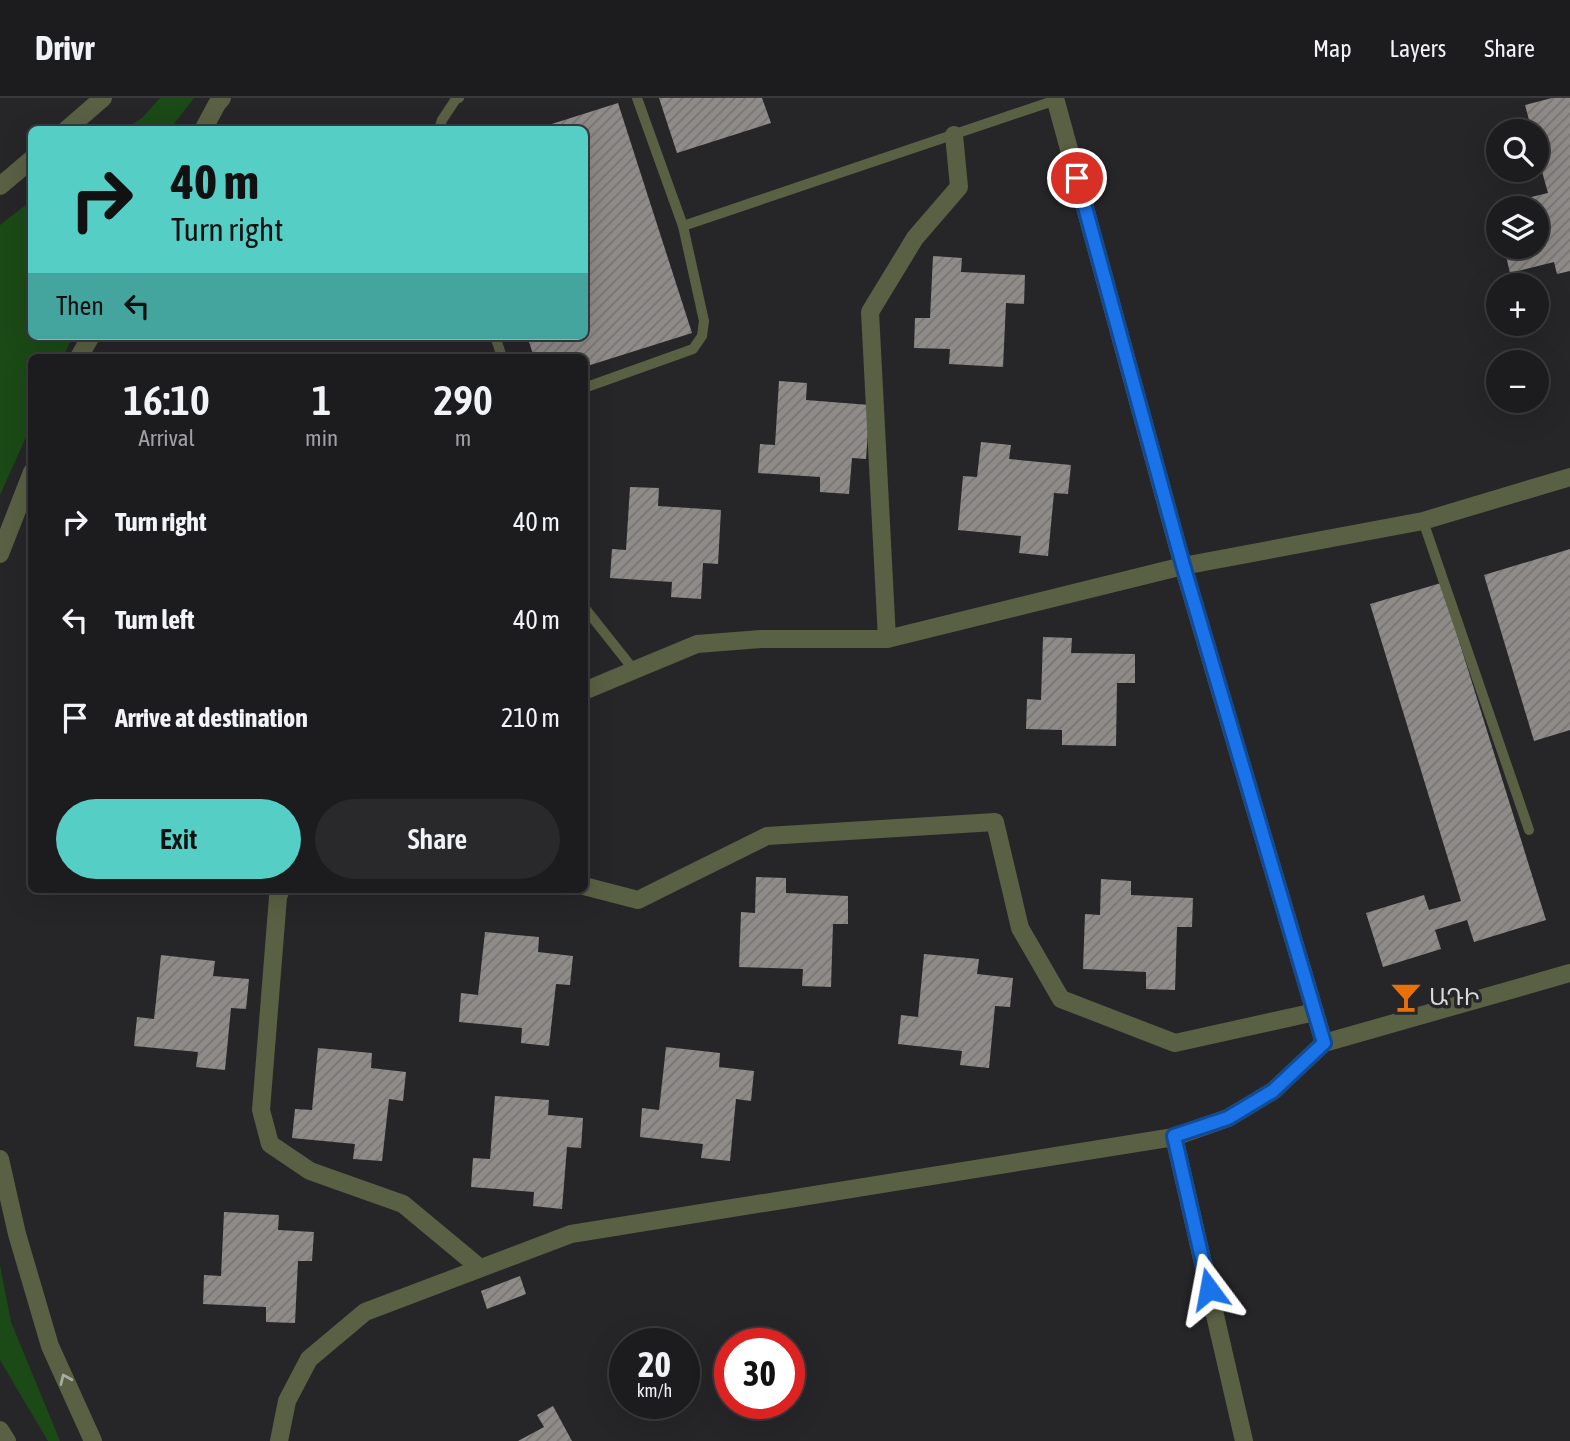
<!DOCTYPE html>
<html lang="en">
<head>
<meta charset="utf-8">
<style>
	body { margin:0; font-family:"Asap Condensed","Noto Sans Armenian",sans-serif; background:#29292c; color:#f1f3f6; height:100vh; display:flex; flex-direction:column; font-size:26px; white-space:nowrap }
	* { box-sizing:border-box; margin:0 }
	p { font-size:23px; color:#a0a1a4 }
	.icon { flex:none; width:38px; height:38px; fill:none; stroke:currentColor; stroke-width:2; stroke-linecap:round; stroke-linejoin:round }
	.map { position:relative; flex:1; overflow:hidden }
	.drawer { position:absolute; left:28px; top:256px; width:560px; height:539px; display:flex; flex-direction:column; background:#1c1c1f; border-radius:10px; box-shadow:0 7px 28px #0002,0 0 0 2px #3a3a3d }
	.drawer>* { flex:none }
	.guide { position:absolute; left:28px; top:28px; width:560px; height:214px; border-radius:10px; box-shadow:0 7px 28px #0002,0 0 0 2px #3a3a3d; background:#55cec6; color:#111; overflow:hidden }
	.controls { position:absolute; left:1486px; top:21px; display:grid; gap:14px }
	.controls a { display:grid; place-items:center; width:63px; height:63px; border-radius:50%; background:#1c1c1f; box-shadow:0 7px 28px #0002,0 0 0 2px #3a3a3d; font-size:35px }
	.speed { position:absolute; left:609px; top:1230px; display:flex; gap:14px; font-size:35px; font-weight:700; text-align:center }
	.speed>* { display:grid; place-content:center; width:91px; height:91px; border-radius:50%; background:#1c1c1f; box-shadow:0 7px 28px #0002,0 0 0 2px #3a3a3d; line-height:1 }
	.speed small { font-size:18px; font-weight:400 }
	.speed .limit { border:10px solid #d22; background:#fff; color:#111 }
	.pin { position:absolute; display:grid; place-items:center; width:60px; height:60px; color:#fff; margin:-30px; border:4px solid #fff; border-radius:50%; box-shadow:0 2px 7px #0007 }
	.me { position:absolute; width:77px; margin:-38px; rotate:347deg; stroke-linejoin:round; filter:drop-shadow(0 0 5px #0008) }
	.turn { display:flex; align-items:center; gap:24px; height:147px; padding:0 28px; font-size:32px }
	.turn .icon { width:91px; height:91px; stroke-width:2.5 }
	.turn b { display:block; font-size:49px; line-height:60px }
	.then { display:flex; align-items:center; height:66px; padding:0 28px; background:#0003; gap:14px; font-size:26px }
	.eta { display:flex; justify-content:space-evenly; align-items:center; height:119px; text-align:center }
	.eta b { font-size:42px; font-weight:600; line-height:49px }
	.cta { display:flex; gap:14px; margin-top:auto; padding:14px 28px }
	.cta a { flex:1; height:80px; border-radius:42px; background:#55cec6; color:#111; font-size:28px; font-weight:600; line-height:80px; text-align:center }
	.cta a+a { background:#29292c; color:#f1f3f6 }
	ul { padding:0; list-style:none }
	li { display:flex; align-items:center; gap:21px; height:98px; padding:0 28px }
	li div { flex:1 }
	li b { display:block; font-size:26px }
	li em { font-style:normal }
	header { display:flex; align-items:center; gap:42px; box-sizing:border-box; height:98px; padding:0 35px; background:#1c1c1f; border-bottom:2px solid #3a3a3d }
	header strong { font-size:33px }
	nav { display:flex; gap:38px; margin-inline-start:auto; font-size:24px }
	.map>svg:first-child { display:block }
</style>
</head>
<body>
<header>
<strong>Drivr</strong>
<nav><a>Map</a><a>Layers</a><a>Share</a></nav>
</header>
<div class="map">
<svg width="1570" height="1343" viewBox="0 0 1570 1343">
	<defs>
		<pattern id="building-hatch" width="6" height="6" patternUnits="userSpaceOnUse" patternTransform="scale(1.75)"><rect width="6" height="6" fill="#8e8b88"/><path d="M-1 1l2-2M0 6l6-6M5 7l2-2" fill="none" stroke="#777573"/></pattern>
	</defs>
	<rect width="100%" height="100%" fill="#262629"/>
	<!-- grass -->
	<g fill="#1b4a16">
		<path d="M160 0H194L170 31H126L143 19Z"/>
		<path d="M31 103 32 238H73L63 259H32L31 328 0 397V127Z"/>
		<path d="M0 1167 11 1224 60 1343H48L0 1262Z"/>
	</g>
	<!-- building -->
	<g fill="url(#building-hatch)">
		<path d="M659 0H762L771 25 677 55Z"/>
		<path d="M1552 0H1570V173L1557 176 1554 164 1510 175 1505 154 1523 149H1536V110H1521L1519 102 1548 95 1536 52V33H1532L1525 7Z"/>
		<path d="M618 5 692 235 584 269V259H534L527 238H584V32L536 31Z"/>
		<path d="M933 158 962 160 961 174 1025 177 1024 206 1006 205 1003 269 949 266 950 251 914 250 915 220H930Z"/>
		<path d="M779 283 807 285 806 302 870 307 866 361 852 360 849 396 820 394V379L758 375 760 346 775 347Z"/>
		<path d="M981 344 1011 347 1009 361 1071 367 1068 396 1054 395 1048 458 1019 455 1021 438 958 432 963 378 977 379Z"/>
		<path d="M630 389 659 390 658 408 721 412 718 466 703 465 701 501 671 499 672 484 610 480 612 451 626 452Z"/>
		<path d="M1570 451V632L1534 643 1484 477Z"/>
		<path d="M1441 485 1546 822 1474 844 1467 822 1435 832 1441 851 1383 869 1366 815 1424 797 1429 812 1461 803 1370 506Z"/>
		<path d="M1043 539 1072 540 1071 555 1135 556V585H1117L1116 648 1062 647V632L1026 631 1027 601 1041 602Z"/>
		<path d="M756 779 786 780V795L848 798V826H833L831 889 802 888 803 871 739 869 741 814 755 815Z"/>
		<path d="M1101 781 1131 783V797L1193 800 1192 829H1177L1175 892 1146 891V874L1083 871 1085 816 1100 817Z"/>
		<path d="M485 834 539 839 538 854 573 858 570 887 556 886 549 948 521 945 522 930 459 924 461 895 478 897Z"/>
		<path d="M924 856 979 861 977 876 1013 880 1010 909 995 908 989 970 960 967 962 953 898 946 901 917 918 919Z"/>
		<path d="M161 857 215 863 213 878 249 881 246 911 231 910 225 972 196 969 198 954 134 948 137 919 154 921Z"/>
		<path d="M666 949 720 955 719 969 754 973 751 1003 736 1001 730 1063 701 1060 703 1046 640 1039 642 1010 659 1012Z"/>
		<path d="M318 950 372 955 371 970 406 974 403 1003 389 1001 382 1063 353 1061 355 1046 292 1040 295 1011 312 1012Z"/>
		<path d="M495 998 549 1002 548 1017 583 1020 581 1050 567 1049 562 1111 533 1108 534 1094 471 1089 473 1060 490 1061Z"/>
		<path d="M224 1114 279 1117 278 1132 314 1134 312 1163H298L295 1225 266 1224V1209L203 1206 204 1177 221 1178Z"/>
		<path d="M520 1178 526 1196 487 1211 481 1193Z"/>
		<path d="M553 1308 572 1343H518L544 1329 537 1317Z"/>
	</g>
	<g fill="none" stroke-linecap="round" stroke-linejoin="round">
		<!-- service -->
		<g stroke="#5a6043" stroke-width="10">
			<path d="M439 32 442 22 456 1 459 0"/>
			<path d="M683 128 1056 2"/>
			<path d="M495 238 502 259"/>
			<path d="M584 290 693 251 702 238 704 223 683 128 637 0"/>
			<path d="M1423 423 1529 732"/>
			<path d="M584 509 634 572"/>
		</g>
		<!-- minor -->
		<g stroke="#5a6043" stroke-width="18">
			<path d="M1055 0 1183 468 1324 945"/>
			<path d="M66 32 103 0"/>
			<path d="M203 32 217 6 222 0"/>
			<path d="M0 88 32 61"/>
			<path d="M79 259 91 238"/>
			<path d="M0 456 32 374"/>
			<path d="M887 541 870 214 915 140 959 89 954 37"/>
			<path d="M584 593 697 546 761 541H887L1183 468 1423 423 1570 379"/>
			<path d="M584 788 638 802 767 738 995 724 1020 830 1061 901 1175 945 1315 914"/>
			<path d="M281 791 278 799 261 1012 270 1046 310 1073 403 1106 480 1170"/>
			<path d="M0 1061 17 1136 50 1248 93 1343"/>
			<path d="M0 1332 7 1343"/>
			<path d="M279 1343 287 1303 309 1261 365 1214 571 1136 1174 1039"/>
			<path d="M1244 1343 1174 1039 1228 1020 1273 993 1324 945 1570 875"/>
		</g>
	</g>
	<!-- one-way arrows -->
	<defs><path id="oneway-chevron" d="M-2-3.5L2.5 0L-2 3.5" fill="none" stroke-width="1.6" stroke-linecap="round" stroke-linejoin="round" transform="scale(1.75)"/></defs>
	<use stroke="#a7aaa0" href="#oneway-chevron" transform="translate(65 1281) rotate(-114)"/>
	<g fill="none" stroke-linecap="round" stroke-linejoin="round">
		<defs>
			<path id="route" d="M1077 80 1183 467 1324 945 1273 993 1228 1020 1174 1038 1209 1191"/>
		</defs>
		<!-- route casing -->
		<use href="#route" stroke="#114b97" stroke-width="18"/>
		<!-- route -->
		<use href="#route" stroke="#1a73e8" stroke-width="12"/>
	</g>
	<!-- icons -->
	<defs>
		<symbol id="bar-bare" viewBox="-9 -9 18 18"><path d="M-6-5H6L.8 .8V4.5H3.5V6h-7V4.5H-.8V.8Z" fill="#e8710a" stroke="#262629" stroke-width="2.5" paint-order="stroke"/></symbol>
	</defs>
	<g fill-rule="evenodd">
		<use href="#bar-bare" x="1384" y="877" width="44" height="44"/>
	</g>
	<g text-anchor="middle" stroke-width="7" stroke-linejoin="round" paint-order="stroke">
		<!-- poi labels -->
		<g font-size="23" fill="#dbdbde" stroke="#262629" text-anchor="start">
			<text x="1429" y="907">ԱԴԻ</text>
		</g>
	</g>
</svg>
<div class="controls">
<a><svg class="icon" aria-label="search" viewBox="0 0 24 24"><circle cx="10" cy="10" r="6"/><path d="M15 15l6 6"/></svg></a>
<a><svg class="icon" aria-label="layers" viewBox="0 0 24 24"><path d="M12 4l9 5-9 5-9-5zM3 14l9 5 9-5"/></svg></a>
<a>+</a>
<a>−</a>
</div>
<div class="speed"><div>20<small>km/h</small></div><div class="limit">30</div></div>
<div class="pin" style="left:1077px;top:80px;background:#d93025"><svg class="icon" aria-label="arrive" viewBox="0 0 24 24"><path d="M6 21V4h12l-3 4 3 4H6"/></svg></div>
<svg class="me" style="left:1209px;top:1191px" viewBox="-20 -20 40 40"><path d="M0-17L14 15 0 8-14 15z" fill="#1a73e8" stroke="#fff" stroke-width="4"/></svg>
<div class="guide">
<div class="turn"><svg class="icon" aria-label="right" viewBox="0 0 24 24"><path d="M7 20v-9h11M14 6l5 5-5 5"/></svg><div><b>40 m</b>Turn right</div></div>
<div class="then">Then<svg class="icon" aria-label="left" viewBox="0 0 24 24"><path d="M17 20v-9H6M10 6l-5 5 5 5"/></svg></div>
</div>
<section class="drawer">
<div class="eta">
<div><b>16:10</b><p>Arrival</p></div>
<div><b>1</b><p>min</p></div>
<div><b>290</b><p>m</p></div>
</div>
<ul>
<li><svg class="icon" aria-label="right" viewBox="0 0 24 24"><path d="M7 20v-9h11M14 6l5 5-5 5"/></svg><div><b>Turn right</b></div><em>40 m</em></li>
<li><svg class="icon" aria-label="left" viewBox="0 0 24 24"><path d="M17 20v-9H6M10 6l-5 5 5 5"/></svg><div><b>Turn left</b></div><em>40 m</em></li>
<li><svg class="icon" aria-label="arrive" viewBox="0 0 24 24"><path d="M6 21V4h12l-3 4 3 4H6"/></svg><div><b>Arrive at destination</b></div><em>210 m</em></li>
</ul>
<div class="cta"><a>Exit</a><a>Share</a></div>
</section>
</div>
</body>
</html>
